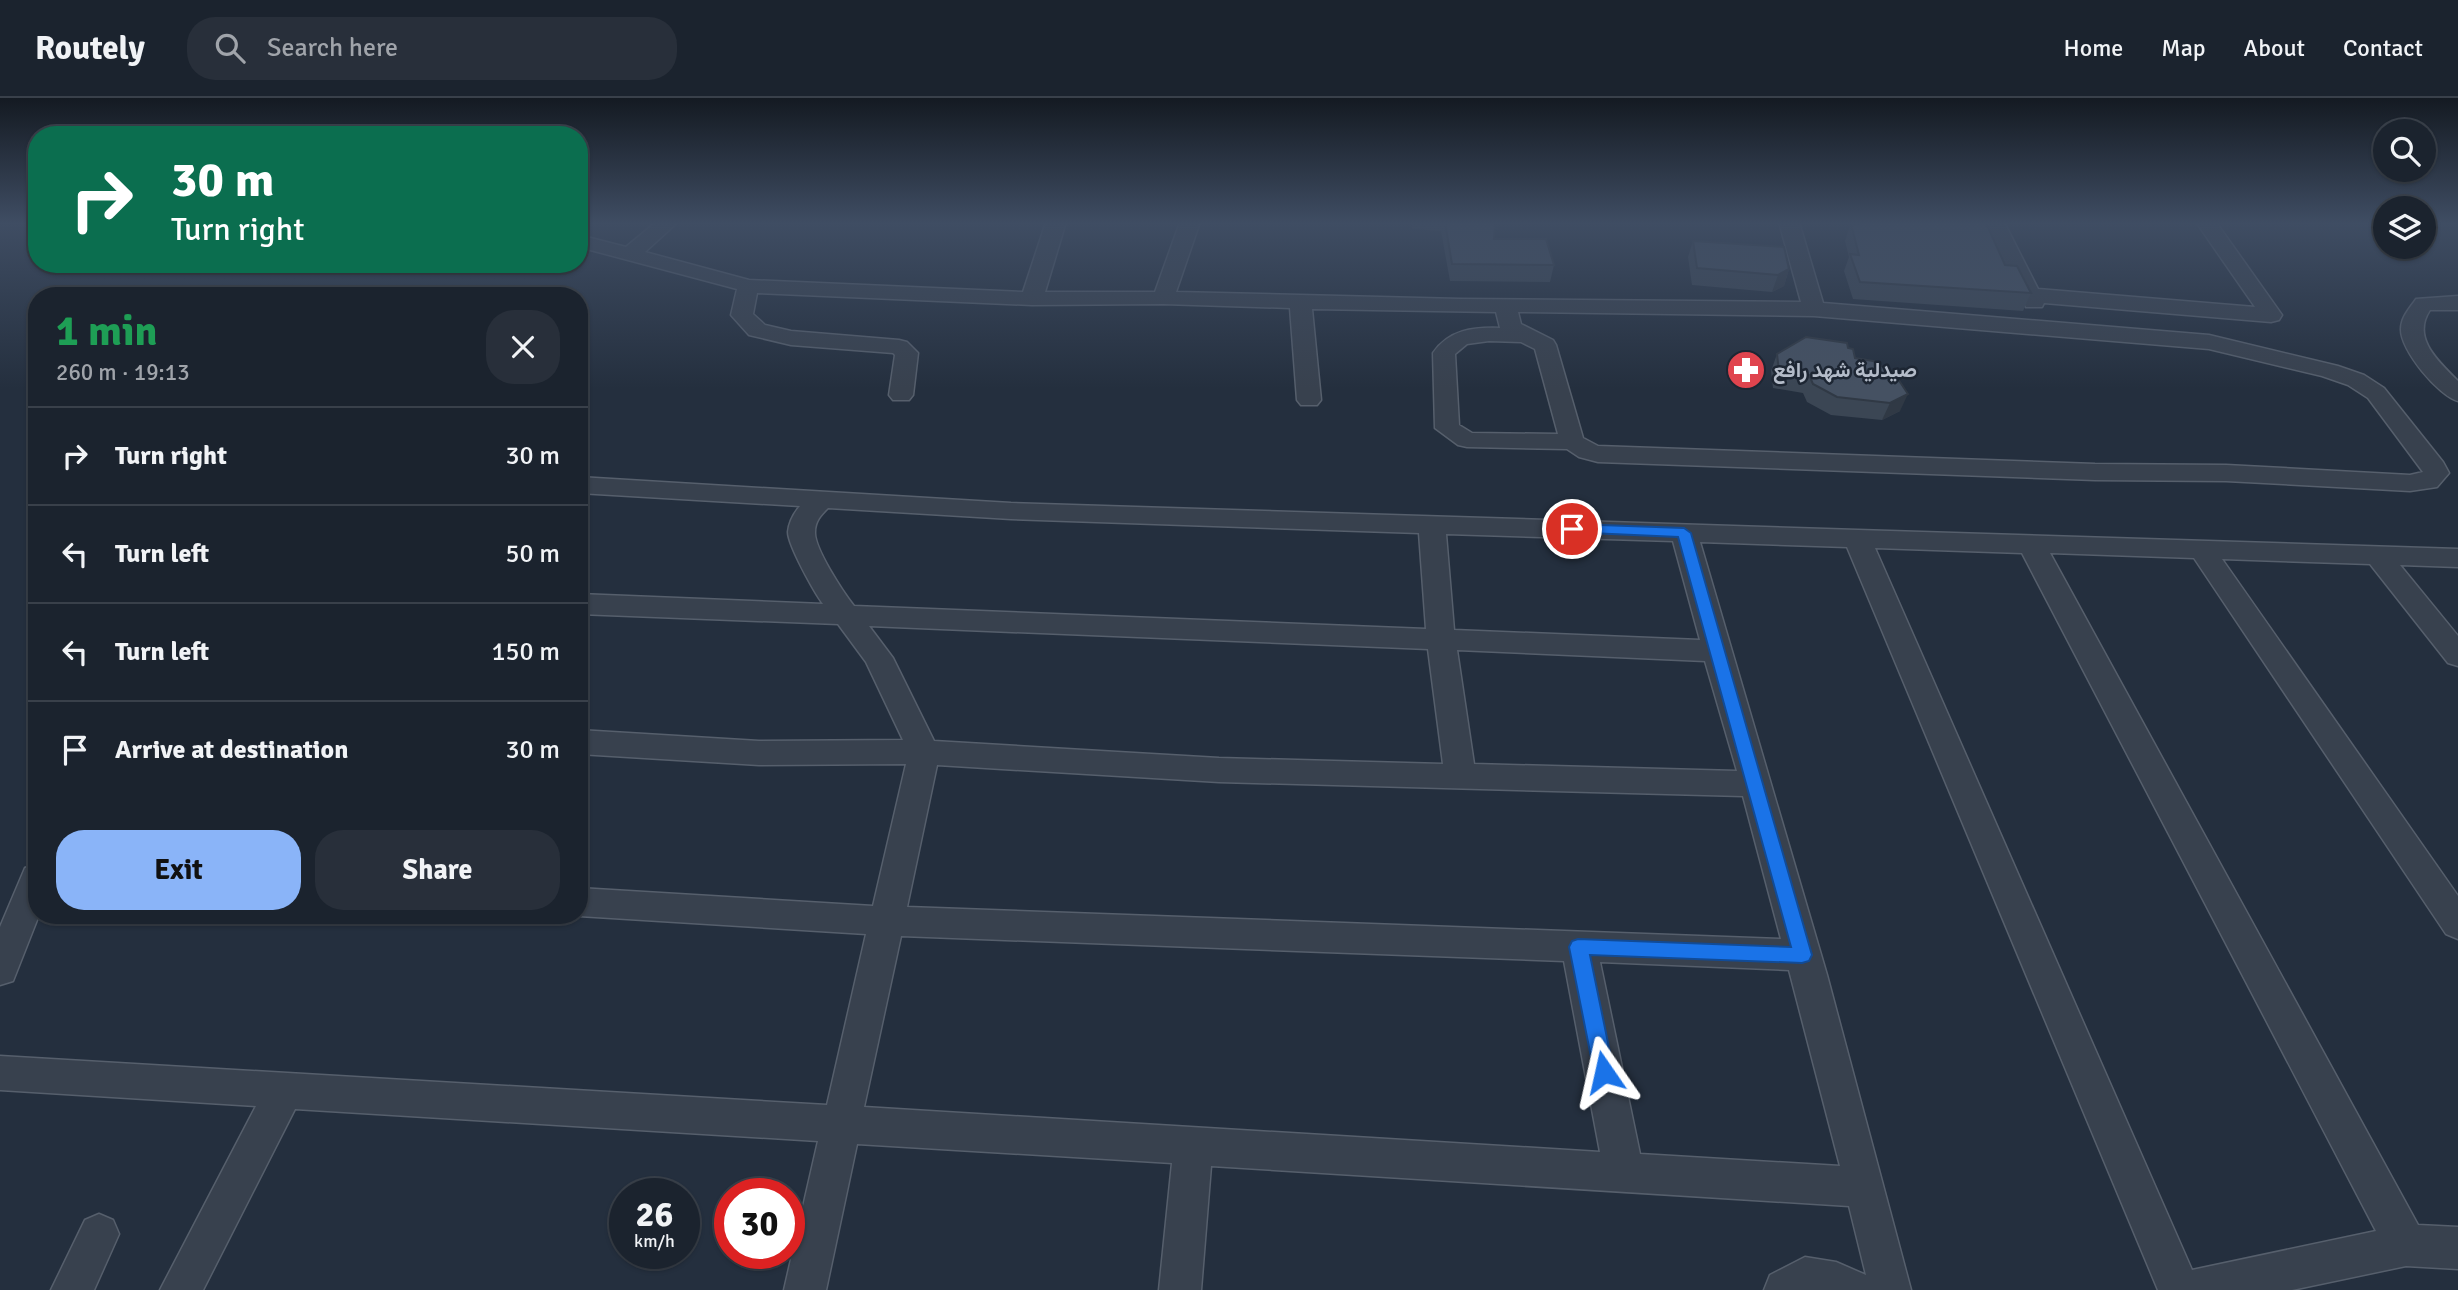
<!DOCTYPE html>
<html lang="en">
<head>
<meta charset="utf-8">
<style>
	body { margin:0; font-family:Signika,Vazirmatn,sans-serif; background:#282f3a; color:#f1f3f6; height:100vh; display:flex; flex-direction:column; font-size:26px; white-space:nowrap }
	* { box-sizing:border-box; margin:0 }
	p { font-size:23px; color:#a0a4aa }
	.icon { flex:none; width:38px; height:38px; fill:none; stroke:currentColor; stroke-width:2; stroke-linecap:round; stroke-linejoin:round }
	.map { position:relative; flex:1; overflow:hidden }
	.sheet { position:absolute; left:28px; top:189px; width:560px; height:637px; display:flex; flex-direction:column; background:#1b232e; border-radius:28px; box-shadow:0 2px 5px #0004,0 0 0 2px #39404a }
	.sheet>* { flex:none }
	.top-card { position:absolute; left:28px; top:28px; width:560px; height:147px; border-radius:28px; box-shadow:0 2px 5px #0004,0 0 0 2px #39404a; background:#0b6e4f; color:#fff; overflow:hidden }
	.controls { position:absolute; left:2373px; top:21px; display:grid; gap:14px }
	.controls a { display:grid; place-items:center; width:63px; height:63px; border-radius:50%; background:#1b232e; box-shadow:0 2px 5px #0004,0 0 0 2px #39404a; font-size:35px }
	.speed { position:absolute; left:609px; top:1080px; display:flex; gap:14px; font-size:35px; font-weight:700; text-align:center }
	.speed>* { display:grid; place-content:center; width:91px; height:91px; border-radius:50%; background:#1b232e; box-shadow:0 2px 5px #0004,0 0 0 2px #39404a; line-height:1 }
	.speed small { font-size:18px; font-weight:400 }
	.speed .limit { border:10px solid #d22; background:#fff; color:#111 }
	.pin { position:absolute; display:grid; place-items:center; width:60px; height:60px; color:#fff; margin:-30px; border:4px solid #fff; border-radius:50%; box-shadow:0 2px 7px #0007 }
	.me { position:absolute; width:77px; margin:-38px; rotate:349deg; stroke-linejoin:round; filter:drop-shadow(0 0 5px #0008) }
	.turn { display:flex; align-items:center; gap:24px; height:147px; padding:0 28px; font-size:32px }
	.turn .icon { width:91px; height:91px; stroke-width:2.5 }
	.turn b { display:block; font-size:49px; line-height:60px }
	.round { display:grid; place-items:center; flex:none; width:74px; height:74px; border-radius:28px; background:#282f3a }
	.summary { display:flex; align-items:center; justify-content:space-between; height:119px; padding:0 28px }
	h1 { font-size:42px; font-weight:800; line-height:52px; color:#1e9e55 }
	.cta { display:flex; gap:14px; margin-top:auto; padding:14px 28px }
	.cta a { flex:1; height:80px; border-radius:28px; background:#8ab4f8; color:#111; font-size:28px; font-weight:800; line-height:80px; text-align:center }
	.cta a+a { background:#282f3a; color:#f1f3f6 }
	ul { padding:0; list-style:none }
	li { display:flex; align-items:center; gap:21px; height:98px; padding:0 28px; border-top:2px solid #39404a }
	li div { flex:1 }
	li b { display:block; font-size:26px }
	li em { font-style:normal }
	header { display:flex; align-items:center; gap:42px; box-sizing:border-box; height:98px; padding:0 35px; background:#1b232e; border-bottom:2px solid #39404a }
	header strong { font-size:33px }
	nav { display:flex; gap:38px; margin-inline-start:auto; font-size:24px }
	.search { width:490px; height:63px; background:#282f3a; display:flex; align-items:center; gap:18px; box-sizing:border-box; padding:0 24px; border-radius:28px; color:#a0a4aa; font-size:26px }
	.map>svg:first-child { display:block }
</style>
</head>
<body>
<header>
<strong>Routely</strong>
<div class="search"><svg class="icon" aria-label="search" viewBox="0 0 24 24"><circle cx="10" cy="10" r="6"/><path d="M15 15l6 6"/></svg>Search here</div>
<nav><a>Home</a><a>Map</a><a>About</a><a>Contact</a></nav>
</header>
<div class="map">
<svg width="2458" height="1192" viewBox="0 0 2458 1192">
	<rect width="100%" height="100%" fill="#242f3e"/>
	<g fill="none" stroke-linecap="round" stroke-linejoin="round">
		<defs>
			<g id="minor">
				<path d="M656 124H678L645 154 749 182 1023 194 1046 124H1066L1045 194H1155L1180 124H1200L1176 194 1460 201 1801 204 1779 124H1799L1823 205 2209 237 2338 268 2364 277 2384 290 2443 364 2449 375 2437 389 2410 393 2226 383 2095 382 1598 364 1579 359 1567 351 1467 349 1458 347 1435 330 1433 255C1449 232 1473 229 1500 230L1496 214 1312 211 1321 302 1317 307H1301L1297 302 1290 210 1163 206 1032 207 757 195 753 216 765 227 791 233 899 242 907 244 918 255 913 297 909 302H893L889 297 895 257 893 255 791 247 749 237 731 217 737 191 579 149V137L626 149ZM1518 214 1814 218 2209 251 2322 278 2348 287 2368 300 2423 374 2410 377 2226 367 2095 366 1598 348 1583 340 1556 247 1553 242 1521 226ZM1489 243 1521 244 1535 251 1558 336 1472 335 1459 327 1455 256 1467 246Z"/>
				<path d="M1984 124H2004L2038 191 2255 209 2196 124H2216L2282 217 2279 222 2271 224 2044 205 2042 209H2026Z"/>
				<path d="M2458 198V212H2430C2411 240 2439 264 2458 283V303C2439 298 2400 252 2401 231 2401 219 2410 210 2416 201Z"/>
				<path d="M579 379 1011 405 2458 451V469L2400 467 2458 538V568L2448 565 2370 466 2222 461 2458 798V841L2446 836 2194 460 2050 455 2418 1127 2458 1129V1171L2406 1168 2292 1192H2158L1847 449 1700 444 1827 877 1911 1192H1764L1770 1177 1805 1159 1836 1164 1866 1177 1849 1108 1211 1068 1201 1192H1159L1172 1065 857 1046 826 1192H784L818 1043 295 1011 203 1192H160L256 1008 0 992V958L827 1007 866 836 579 818 576 817H579V790L873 808 906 666 759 667 579 656V632L759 643 903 642 866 564 838 526 579 516V496L823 506C814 494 788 447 788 434 789 424 794 415 800 408L579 395ZM828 410 1011 421 1419 435 1426 531 854 508C843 494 814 450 815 434 815 423 821 417 828 410ZM1446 436 1673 443 1700 542 1454 532ZM1875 450 2022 455 2376 1133 2192 1172ZM869 528 1428 551 1443 666 1219 660 934 643 893 560ZM1457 552 1705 563 1737 673 1474 666ZM937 667 1219 684 1743 698 1781 841 907 809ZM901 838 1564 863 1600 1054 864 1009ZM1600 864 1789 872 1840 1068 1640 1056Z"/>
				<path d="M37 766V817H39L13 883 0 887V829L25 770Z"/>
				<path d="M99 1116 113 1122 119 1136 94 1192H51L85 1122Z"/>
			</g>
		</defs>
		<!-- minor casing -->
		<use href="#minor" stroke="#565f6c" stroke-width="3"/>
		<!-- minor -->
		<use href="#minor" fill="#38414e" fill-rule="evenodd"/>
	</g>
	<!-- wall -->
	<g fill="#3b4654">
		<path d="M1412 124H1495L1494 141 1554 167 1550 184 1450 183 1441 133 1412 131Z"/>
		<path d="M1851 124H1973L2005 167 2031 195 2023 213 1853 201 1844 173 1849 159 1845 143Z"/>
		<path d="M1693 143 1789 171 1784 188 1772 194 1692 187 1688 159Z"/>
		<path d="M1848 250 1855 260 1900 313 1882 322 1831 317 1807 304 1803 295 1773 290 1771 273 1777 256Z"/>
	</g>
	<!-- shaded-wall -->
	<g fill="#303945">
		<path d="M1789 171 1784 188 1772 194 1778 177Z"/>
		<path d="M1908 296 1900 313 1882 322 1890 305Z"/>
	</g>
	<!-- building -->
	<g fill="#455162" stroke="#303945" stroke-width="2">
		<path d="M1445 124H1495L1494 141H1546L1554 167 1452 166Z"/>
		<path d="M1857 124 1986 125 2005 167 2017 168 2031 195 1860 184 1850 156 1859 157 1851 126 1858 127Z"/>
		<path d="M1693 143 1784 149 1789 171 1778 177 1697 170Z"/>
		<path d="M1806 239 1847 245 1848 250 1853 251 1855 260 1873 263 1894 275 1908 296 1890 305 1837 299 1813 286 1809 277 1779 273 1777 256Z"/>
	</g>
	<!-- sky -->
	<linearGradient id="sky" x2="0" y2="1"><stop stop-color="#141a22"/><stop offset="0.43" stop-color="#3f4d63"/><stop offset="1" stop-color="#3f4d63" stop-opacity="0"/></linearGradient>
	<rect width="2458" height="291" fill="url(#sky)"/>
	<!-- route -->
	<path fill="#1a73e8" stroke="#114b97" stroke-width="2" d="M1572 426 1684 430 1691 435 1812 857 1809 863 1802 865 1590 857 1614 974 1611 981 1604 984 1597 981 1594 974 1569 849 1572 843 1578 841 1791 849 1678 439 1567 434V428Z"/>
	<!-- icons -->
	<defs>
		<symbol id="pharmacy-disc" viewBox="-11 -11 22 22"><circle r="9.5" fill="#e0444e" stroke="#1d2633"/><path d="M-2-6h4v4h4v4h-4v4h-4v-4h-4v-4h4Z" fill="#fff"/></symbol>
	</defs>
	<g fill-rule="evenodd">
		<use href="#pharmacy-disc" x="1724" y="250" width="44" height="44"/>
	</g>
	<g text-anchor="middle" stroke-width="5" stroke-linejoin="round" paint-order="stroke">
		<!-- far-poi labels -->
		<g font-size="21" font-weight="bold" fill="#b4bcc9" stroke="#1d2633" text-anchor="start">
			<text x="1773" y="279">صيدلية شهد رافع</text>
		</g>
	</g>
</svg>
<div class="controls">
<a><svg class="icon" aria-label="search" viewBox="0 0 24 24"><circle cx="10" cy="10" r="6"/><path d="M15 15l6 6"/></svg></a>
<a><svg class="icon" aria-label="layers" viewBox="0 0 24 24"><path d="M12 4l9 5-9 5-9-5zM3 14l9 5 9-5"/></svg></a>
</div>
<div class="speed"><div>26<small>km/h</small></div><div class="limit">30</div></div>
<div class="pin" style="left:1572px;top:431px;background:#d93025"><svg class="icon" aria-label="arrive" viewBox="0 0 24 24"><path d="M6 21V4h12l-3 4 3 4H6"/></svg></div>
<svg class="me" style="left:1604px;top:974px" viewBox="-20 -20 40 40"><path d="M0-17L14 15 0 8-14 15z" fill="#1a73e8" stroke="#fff" stroke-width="4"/></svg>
<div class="top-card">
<div class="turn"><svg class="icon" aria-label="right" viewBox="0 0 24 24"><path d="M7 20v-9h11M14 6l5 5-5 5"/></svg><div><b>30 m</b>Turn right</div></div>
</div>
<section class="sheet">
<div class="summary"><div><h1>1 min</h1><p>260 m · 19:13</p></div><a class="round"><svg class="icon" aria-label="close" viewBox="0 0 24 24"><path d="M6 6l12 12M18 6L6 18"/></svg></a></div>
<ul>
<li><svg class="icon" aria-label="right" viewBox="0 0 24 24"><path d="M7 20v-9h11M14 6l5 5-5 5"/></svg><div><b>Turn right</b></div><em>30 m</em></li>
<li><svg class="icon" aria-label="left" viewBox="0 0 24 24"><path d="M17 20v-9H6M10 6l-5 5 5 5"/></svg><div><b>Turn left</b></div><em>50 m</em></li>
<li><svg class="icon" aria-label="left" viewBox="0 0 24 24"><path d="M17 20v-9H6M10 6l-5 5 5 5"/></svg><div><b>Turn left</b></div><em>150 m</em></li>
<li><svg class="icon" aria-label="arrive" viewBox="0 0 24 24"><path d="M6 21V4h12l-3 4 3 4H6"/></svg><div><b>Arrive at destination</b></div><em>30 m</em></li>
</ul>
<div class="cta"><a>Exit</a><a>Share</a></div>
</section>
</div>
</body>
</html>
